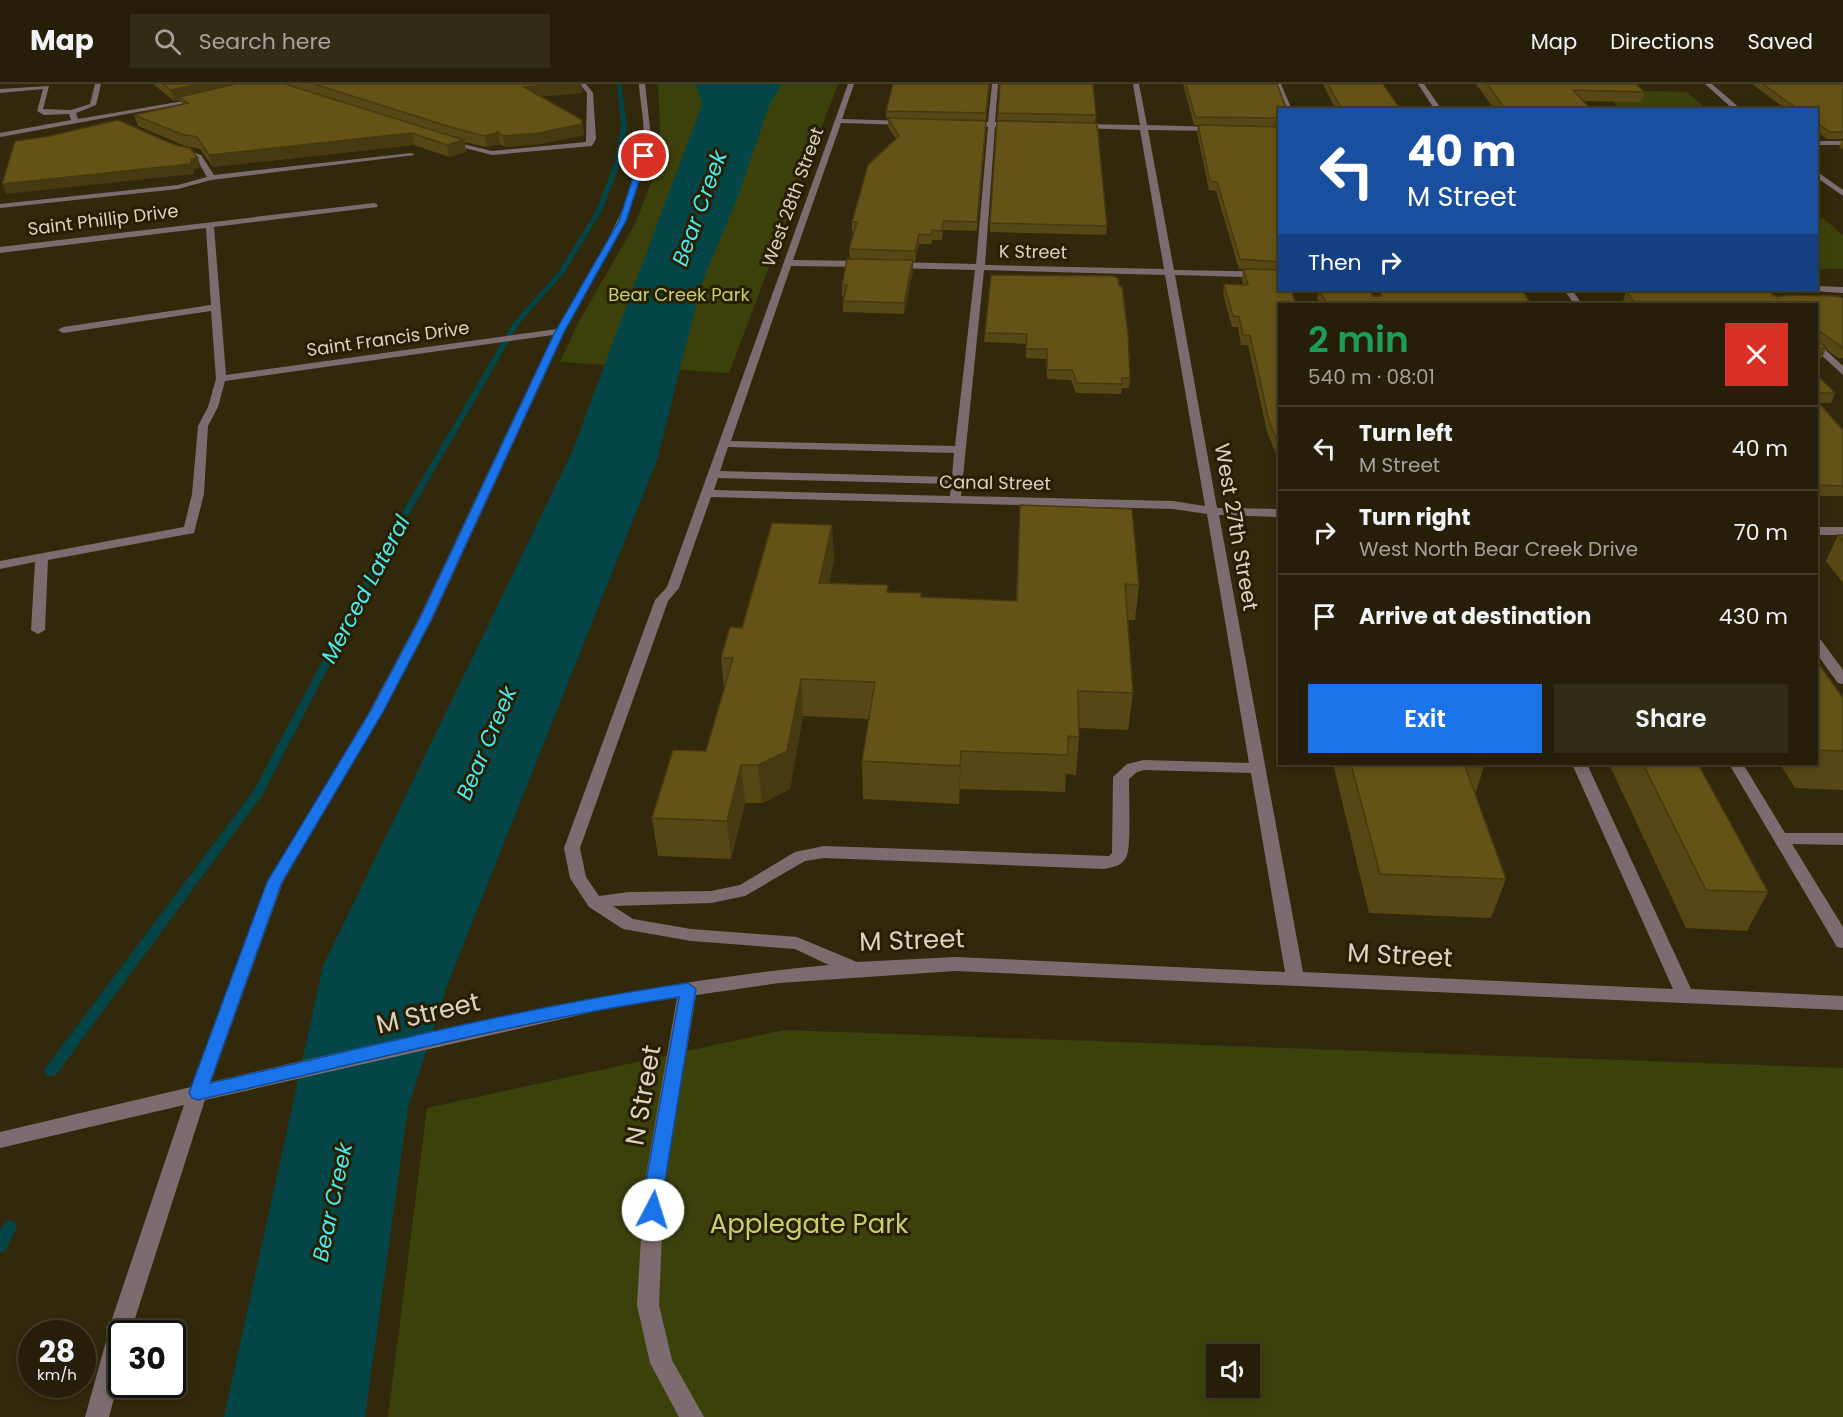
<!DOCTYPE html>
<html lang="en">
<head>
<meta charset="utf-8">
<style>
	body { margin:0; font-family:Poppins,sans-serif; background:#322b16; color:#f1f3f6; height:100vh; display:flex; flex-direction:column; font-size:22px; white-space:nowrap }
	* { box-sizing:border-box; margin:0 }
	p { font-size:20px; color:#a4a29c }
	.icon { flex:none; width:33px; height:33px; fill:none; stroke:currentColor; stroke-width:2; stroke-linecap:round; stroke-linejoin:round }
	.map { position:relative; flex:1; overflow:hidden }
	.drawer { position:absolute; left:1278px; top:219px; width:540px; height:462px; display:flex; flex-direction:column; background:#261e08; border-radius:0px; box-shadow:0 3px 9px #0003,0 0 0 2px #423c29 }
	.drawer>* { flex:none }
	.hud { position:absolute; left:1278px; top:24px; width:540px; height:183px; border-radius:0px; box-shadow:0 3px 9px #0003,0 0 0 2px #423c29; background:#1a4fa0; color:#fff; overflow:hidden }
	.buttons { position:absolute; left:1206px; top:1260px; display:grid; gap:12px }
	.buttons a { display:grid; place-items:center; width:54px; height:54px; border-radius:0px; background:#261e08; box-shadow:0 3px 9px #0003,0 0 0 2px #423c29; font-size:30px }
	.speed { position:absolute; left:18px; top:1236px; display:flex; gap:12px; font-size:30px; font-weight:700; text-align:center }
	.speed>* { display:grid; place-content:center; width:78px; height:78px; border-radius:50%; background:#261e08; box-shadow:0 3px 9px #0003,0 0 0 2px #423c29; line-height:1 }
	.speed small { font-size:15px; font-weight:400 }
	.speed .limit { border:3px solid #111; border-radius:9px; background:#fff; color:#111 }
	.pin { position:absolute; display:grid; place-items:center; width:51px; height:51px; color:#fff; margin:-26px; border:3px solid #fff; border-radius:50%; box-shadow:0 2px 6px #0007 }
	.me { position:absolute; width:66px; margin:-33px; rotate:5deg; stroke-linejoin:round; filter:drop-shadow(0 0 4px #0008) }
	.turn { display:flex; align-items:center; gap:21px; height:126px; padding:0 30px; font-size:27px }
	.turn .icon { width:78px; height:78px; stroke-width:2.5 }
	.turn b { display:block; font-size:42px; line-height:51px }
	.then { display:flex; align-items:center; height:57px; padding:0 30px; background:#0003; gap:12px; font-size:22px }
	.round { display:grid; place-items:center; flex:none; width:63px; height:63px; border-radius:0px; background:#322b16 }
	.headline { display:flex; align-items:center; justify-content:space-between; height:102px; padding:0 30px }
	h1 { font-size:36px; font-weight:600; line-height:45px; color:#1e9e55 }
	.primary-button { display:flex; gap:12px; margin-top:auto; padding:12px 30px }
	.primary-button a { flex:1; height:69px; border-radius:0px; background:#1a73e8; color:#fff; font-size:24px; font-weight:600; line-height:69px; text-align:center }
	.primary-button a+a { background:#322b16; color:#f1f3f6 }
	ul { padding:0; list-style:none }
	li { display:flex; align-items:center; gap:18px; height:84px; padding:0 30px; border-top:2px solid #423c29 }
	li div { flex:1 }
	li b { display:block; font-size:22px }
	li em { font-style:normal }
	header { display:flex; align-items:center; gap:36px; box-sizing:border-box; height:84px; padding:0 30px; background:#261e08; border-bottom:2px solid #423c29 }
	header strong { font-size:28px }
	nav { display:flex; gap:33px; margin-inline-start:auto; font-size:21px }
	.search { width:420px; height:54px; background:#322b16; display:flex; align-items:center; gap:15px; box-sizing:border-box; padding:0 21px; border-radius:0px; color:#a4a29c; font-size:22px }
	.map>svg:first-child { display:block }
</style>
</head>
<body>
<header>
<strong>Map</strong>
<div class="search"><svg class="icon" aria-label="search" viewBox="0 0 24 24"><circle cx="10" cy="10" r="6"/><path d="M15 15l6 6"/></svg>Search here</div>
<nav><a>Map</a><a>Directions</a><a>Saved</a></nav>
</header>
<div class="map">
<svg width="1843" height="1333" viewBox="0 0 1843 1333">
	<rect width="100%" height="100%" fill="#32280b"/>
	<!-- green -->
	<g fill="#3c410c" fill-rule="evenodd">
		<path d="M658 0H838L729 289 560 278 578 239 635 140 655 89 660 45Z"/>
		<path d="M1601 6 1686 8 1707 25H1609L1607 24 1618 23Z"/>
		<path d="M1817 135H1824L1843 151V185H1817Z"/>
		<path d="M784 946 1843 984V1333H388L427 1024ZM1216 1270H1250V1304H1216Z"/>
	</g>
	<!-- water -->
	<path fill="#044648" d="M696 0H782L768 24 737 115 702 198 657 376 448 899 408 1024 365 1333H224L323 882 572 368 702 20Z"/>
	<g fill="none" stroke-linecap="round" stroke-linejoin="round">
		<!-- stream -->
		<g fill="#044648" fill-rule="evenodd">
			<path d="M617 0H621L627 42 620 80 602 127 564 189 519 240 393 458 263 710 56 991 51 992 46 991 44 987 46 983 254 706 385 458 513 239 559 187 596 127 614 80 621 42Z"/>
			<path d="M10 1136 15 1138 17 1143 5 1167 0 1169V1147L5 1138Z"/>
		</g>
		<!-- minor -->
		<g fill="#7c6c70" fill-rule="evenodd">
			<path d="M95 0H101L96 21 76 29 78 35 201 14 204 16 0 53V49L71 36 69 30 44 31 37 27 43 5 0 9V5L49 2 43 25 71 26 90 20Z"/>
			<path d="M580 0H586L593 9 596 55 592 62 492 71 442 58 446 56 492 67 586 58 587 9Z"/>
			<path d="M639 0H645L651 53 648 72 626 137 565 247 432 536 383 628 283 798 211 998C415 951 620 900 829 881L795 865 691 857 623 845 589 823 570 794 564 764 655 516 667 503 848 0H854L842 35 908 37 912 39 908 41 841 39 793 176 866 177 870 180 866 183 791 182 731 357 955 362 975 186 893 184 889 181 893 178 976 180 988 43 964 40 968 38H988L992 0H998L995 38 1020 41 1016 43H995L985 181 1164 185 1140 46 1079 44 1075 42 1079 40 1140 41 1133 0H1139L1147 41 1217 43 1221 45 1217 47 1148 46 1174 186 1280 188V194L1175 191 1217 424 1280 425V433L1219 431 1303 888 1673 905 1572 680H1587L1691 905 1843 912V926L955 887 779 899 696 911 664 1103 659 1221 672 1276 704 1333H679L650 1279 637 1221 644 1103 677 914 619 922 205 1016 130 1250H122V1284L109 1333H85L113 1232 184 1021 0 1064V1048L191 1003 267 798 369 628 418 536 553 251 225 297 218 323 208 342 204 410 194 449 48 476 45 546 38 550 31 546 35 478 0 485V477L184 443 192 410 198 342 208 323 216 295 211 227 63 249 58 246 63 243 211 221 206 144 0 169V163L374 119 378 121 377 123 214 143 226 291 557 245C588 190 636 119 643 56 645 38 640 18 639 0ZM984 186 1165 191 1205 422 1173 417 961 412ZM728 363 954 369 952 393 720 387ZM718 394 951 400 950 412 714 406ZM711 413 1173 425 1207 430 1249 679 1144 676 1127 680 1113 693 1112 769 1109 772 824 762 795 768 740 801 711 807 629 808 599 812 586 793 580 764 668 517 679 504ZM1144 686 1251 689 1285 888 955 873 857 878 797 853 691 845 633 835 613 822 711 819 745 812 805 777 824 774 1104 785C1114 783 1123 782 1127 771 1131 761 1129 709 1129 695L1137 688Z"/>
			<path d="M1275 0H1281L1292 26H1285Z"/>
			<path d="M1418 0H1424L1442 26H1435Z"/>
			<path d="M1705 0H1712L1742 26H1734Z"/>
			<rect x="1816" y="57" width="27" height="4"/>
			<path d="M176 62 201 71 214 91 411 69 415 71 211 96 178 105 0 124V120L178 101 207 93 196 74 173 66Z"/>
			<path d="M1816 87 1843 106V112L1816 93Z"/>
			<path d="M1816 202 1843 203V209L1813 207 1816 206Z"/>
			<path d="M1564 206H1572L1582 220H1574Z"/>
			<path d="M1758 206H1768L1783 220H1773Z"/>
			<path d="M1816 257 1843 282V291L1816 266Z"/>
			<rect x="1816" y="443" width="27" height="8"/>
			<path d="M1816 555 1821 556 1843 586V600L1838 599 1816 569Z"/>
			<path d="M1729 680H1743L1785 749H1843V761L1792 760 1843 843V864L1837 863Z"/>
		</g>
	</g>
	<!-- wall -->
	<g fill="#574714">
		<path d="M153 0H581L582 9 540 12 584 48V51L541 60 505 63 500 60 487 63 465 58 466 68 449 73 414 61 213 83 200 65 185 62 138 42 134 31 182 20 180 16 174 17Z"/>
		<path d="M990 0 986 36 886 34V27Z"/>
		<path d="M1000 0 1096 31 1095 39 997 36Z"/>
		<path d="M1183 0H1277L1280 26V43L1194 41Z"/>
		<path d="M1323 0H1383L1401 26H1336Z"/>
		<path d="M1476 0H1636L1644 8 1641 18 1584 17 1592 26H1495Z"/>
		<path d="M1752 0H1843V55H1827L1816 47V26H1787Z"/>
		<path d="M888 34 986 45 977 147 943 146 942 156H932L931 160H919L915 177H913V187L904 230 843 228V217L844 212H842V201L850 175 849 165 854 148 852 147V138L896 55 888 43Z"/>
		<path d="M1198 41 1280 43V368H1275L1267 348 1248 261H1241L1238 243H1232L1223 210 1224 200 1243 201 1242 195 1243 185H1244H1239L1216 107 1209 106 1197 49Z"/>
		<path d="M1842 56H1843V66L1839 63Z"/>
		<path d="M990 139 1107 142 1106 151 990 148Z"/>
		<path d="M991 191 1130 294 1129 304H1122L1121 310 1076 309 1071 296 1047 295 1046 275 1026 274V260L984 258Z"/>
		<path d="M1319 206 1373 212 1531 220H1320L1317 215Z"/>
		<path d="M1626 208 1777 213 1843 214V274H1838L1826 265 1822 274H1816V220H1626L1623 217Z"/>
		<path d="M1816 290 1835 309 1831 319H1819L1843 346V412H1816Z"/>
		<path d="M1020 421 1139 501 1135 536H1128L1133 609 1128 646 1079 644V653L1076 691 1066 690 1065 708 960 705 959 720 863 715 862 677 869 635 803 632 790 705 762 719H745L731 775 658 772 652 734 706 667 724 605 721 574 742 544 832 441 834 476 829 499 921 513 1016 517Z"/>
		<path d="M1838 451H1843V499L1826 477Z"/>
		<path d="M1816 576 1843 614V706L1795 704 1780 680H1816Z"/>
		<path d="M1333 680H1483L1484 683 1475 710 1506 795 1491 834 1369 829Z"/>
		<path d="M1609 680H1698L1768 808 1747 847 1686 844Z"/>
	</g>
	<!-- shaded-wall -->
	<g fill="#473910">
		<path d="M199 0H249L180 13V16L174 17 171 6Z"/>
		<path d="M557 0H581L582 9 526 14 524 3Z"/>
		<path d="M582 36 584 51 541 60 505 63 503 52Z"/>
		<path d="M986 37V45L977 147V138Z"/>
		<path d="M498 48 500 60 487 63 485 52Z"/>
		<path d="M412 49 414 61 213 83 209 71Z"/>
		<path d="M464 56 466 68 449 73 447 61Z"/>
		<path d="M198 74 201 84 194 85V90L6 110 2 100Z"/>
		<path d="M919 150V160L915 177V167Z"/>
		<path d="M913 176V187L904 230V219Z"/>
		<path d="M832 441 834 476 821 534 819 499Z"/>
		<path d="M801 595 803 632 790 705 762 719 758 681Z"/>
		<path d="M961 667 960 705 959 720 960 682Z"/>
		<path d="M741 681 745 719 731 775 727 737Z"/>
	</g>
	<!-- building -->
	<g fill="#655217" stroke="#473910" stroke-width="1.5">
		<path d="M163 0H199L171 6Z"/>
		<path d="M236 0H285L464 56 447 61 412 49 209 71 197 53 181 50 134 31 188 19 180 13Z"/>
		<path d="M314 0H557L524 3 582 36V40L539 49 503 52 498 48 485 52 457 45Z"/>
		<path d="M893 0H989L986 29 886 27Z"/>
		<path d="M1000 0H1093L1096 31 998 29Z"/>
		<path d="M1186 0H1277L1287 26H1280V34L1195 33Z"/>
		<path d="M1328 0H1383L1401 26H1342Z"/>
		<path d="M1487 0H1636L1644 8 1573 6 1592 26H1506Z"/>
		<path d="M1763 0H1843V48H1830L1816 38V26H1799Z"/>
		<path d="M888 34 986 37 977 138 943 137 942 147 932 146 931 151 919 150 915 167 849 165 857 138H852L868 81 899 52Z"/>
		<path d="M118 36 175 61 190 64 198 74 191 75V80L2 100 15 57 45 53Z"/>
		<path d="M997 37 1097 39 1107 142 990 139Z"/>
		<path d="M1198 41 1280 43V115H1277L1280 122V178L1240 175 1217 98 1210 97Z"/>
		<path d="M847 175 913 176 904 219 843 217 847 201H842Z"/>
		<path d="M1243 185 1280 186V206H1291L1296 220H1280V357H1277L1269 337 1250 251H1243L1239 233 1233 232 1224 200 1248 201Z"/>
		<path d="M991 191 1112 192 1118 194 1119 202H1122L1128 250 1130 294H1122V300L1077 299 1072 286H1047V265H1026L1027 250 985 249Z"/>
		<path d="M1319 206H1369L1373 212H1381L1382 206H1522L1531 220H1327Z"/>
		<path d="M1626 208H1769L1777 213 1789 211 1837 212 1843 214V264L1818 246V256L1826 264 1816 265V220H1636Z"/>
		<path d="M1816 290 1835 309H1816Z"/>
		<path d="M1816 316 1843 346V402L1816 401Z"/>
		<path d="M1020 421 1132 425 1139 501 1125 500 1133 609 1078 607 1079 653 1068 652V671L961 667 960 682 862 677 875 598 801 595 787 667 758 681H741L727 737 652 734 673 666 706 667 733 574H721L730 543 742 544 772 439 832 441 819 499 888 501 887 508 921 509V513L1017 517Z"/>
		<path d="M1838 451H1843V458Z"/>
		<path d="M1816 576 1843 614V667L1816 666Z"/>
		<path d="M1351 680H1483L1484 683 1465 682 1506 795 1380 790Z"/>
		<path d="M1643 680H1698L1768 808 1706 806Z"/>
	</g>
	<!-- route -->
	<path fill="#1a73e8" stroke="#114b97" stroke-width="1.5" d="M644 70 647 72 626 137 564 248 431 536 383 628 282 798 210 999C369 963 527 922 688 899L696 905 664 1103 660 1132 653 1135 646 1132 644 1126 645 1103 679 913C517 937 357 980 198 1016L192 1014 189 1009 267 798 370 628 419 536 555 248 619 137 640 72Z"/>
	<g text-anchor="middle" stroke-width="6" stroke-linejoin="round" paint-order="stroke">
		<!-- far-street labels -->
		<g font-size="18" fill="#d9d3c2" stroke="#281e02">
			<text transform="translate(793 113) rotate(-70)" y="6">West 28th Street</text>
			<text transform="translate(103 136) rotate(-7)" y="6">Saint Phillip Drive</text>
			<text transform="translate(1033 168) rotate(1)" y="6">K Street</text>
			<text transform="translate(388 255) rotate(-8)" y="6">Saint Francis Drive</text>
			<text transform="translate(995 399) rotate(1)" y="6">Canal Street</text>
		</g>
		<!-- far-park labels -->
		<g font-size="18" fill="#c5d26b" stroke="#281e02">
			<text x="679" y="217">Bear Creek Park</text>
		</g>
		<!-- street labels -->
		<g font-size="21" fill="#d9d3c2" stroke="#281e02">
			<text transform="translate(1236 443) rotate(80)" y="7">West 27th Street</text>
		</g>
		<!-- water labels -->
		<g font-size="22" font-style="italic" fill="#4ae9ef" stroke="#281e02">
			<text transform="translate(699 124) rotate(-70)" y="8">Bear Creek</text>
			<text transform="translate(365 505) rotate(-62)" y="8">Merced Lateral</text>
			<text transform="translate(486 659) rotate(-67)" y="8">Bear Creek</text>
			<text transform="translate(332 1118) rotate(-78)" y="8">Bear Creek</text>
		</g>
		<!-- near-street labels -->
		<g font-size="26" fill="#d9d3c2" stroke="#281e02">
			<text transform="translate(912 856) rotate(-2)" y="9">M Street</text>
			<text transform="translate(1400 871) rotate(3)" y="9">M Street</text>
			<text transform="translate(428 929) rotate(-13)" y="9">M Street</text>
			<text transform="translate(643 1011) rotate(-80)" y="9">N Street</text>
		</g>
		<!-- near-park labels -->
		<g font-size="26" fill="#c5d26b" stroke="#281e02">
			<text x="809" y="1149">Applegate Park</text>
		</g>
	</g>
</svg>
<div class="buttons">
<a><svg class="icon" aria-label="sound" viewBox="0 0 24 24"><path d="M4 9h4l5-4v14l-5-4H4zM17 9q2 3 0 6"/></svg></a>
</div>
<div class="speed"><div>28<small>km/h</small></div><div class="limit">30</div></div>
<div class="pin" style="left:644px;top:72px;background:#d93025"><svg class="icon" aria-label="arrive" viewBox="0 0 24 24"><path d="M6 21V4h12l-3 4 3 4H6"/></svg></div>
<svg class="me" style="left:653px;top:1126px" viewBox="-20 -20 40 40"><circle r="19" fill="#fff"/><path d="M0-13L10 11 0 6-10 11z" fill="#1a73e8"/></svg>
<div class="hud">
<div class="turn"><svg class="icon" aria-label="left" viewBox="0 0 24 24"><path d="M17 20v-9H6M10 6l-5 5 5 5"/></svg><div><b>40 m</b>M Street</div></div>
<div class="then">Then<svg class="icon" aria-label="right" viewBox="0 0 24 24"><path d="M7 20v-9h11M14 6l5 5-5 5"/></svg></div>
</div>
<section class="drawer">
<div class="headline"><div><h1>2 min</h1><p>540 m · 08:01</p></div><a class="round" style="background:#d93025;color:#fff"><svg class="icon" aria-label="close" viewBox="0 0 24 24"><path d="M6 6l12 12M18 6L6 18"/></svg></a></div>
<ul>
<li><svg class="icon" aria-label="left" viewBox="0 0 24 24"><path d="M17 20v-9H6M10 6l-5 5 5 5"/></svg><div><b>Turn left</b><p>M Street</p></div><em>40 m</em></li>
<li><svg class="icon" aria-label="right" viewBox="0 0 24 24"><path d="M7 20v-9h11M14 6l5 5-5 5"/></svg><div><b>Turn right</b><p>West North Bear Creek Drive</p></div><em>70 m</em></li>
<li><svg class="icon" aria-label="arrive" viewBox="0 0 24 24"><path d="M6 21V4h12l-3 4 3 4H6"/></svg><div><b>Arrive at destination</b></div><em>430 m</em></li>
</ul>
<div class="primary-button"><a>Exit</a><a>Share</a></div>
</section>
</div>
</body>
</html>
